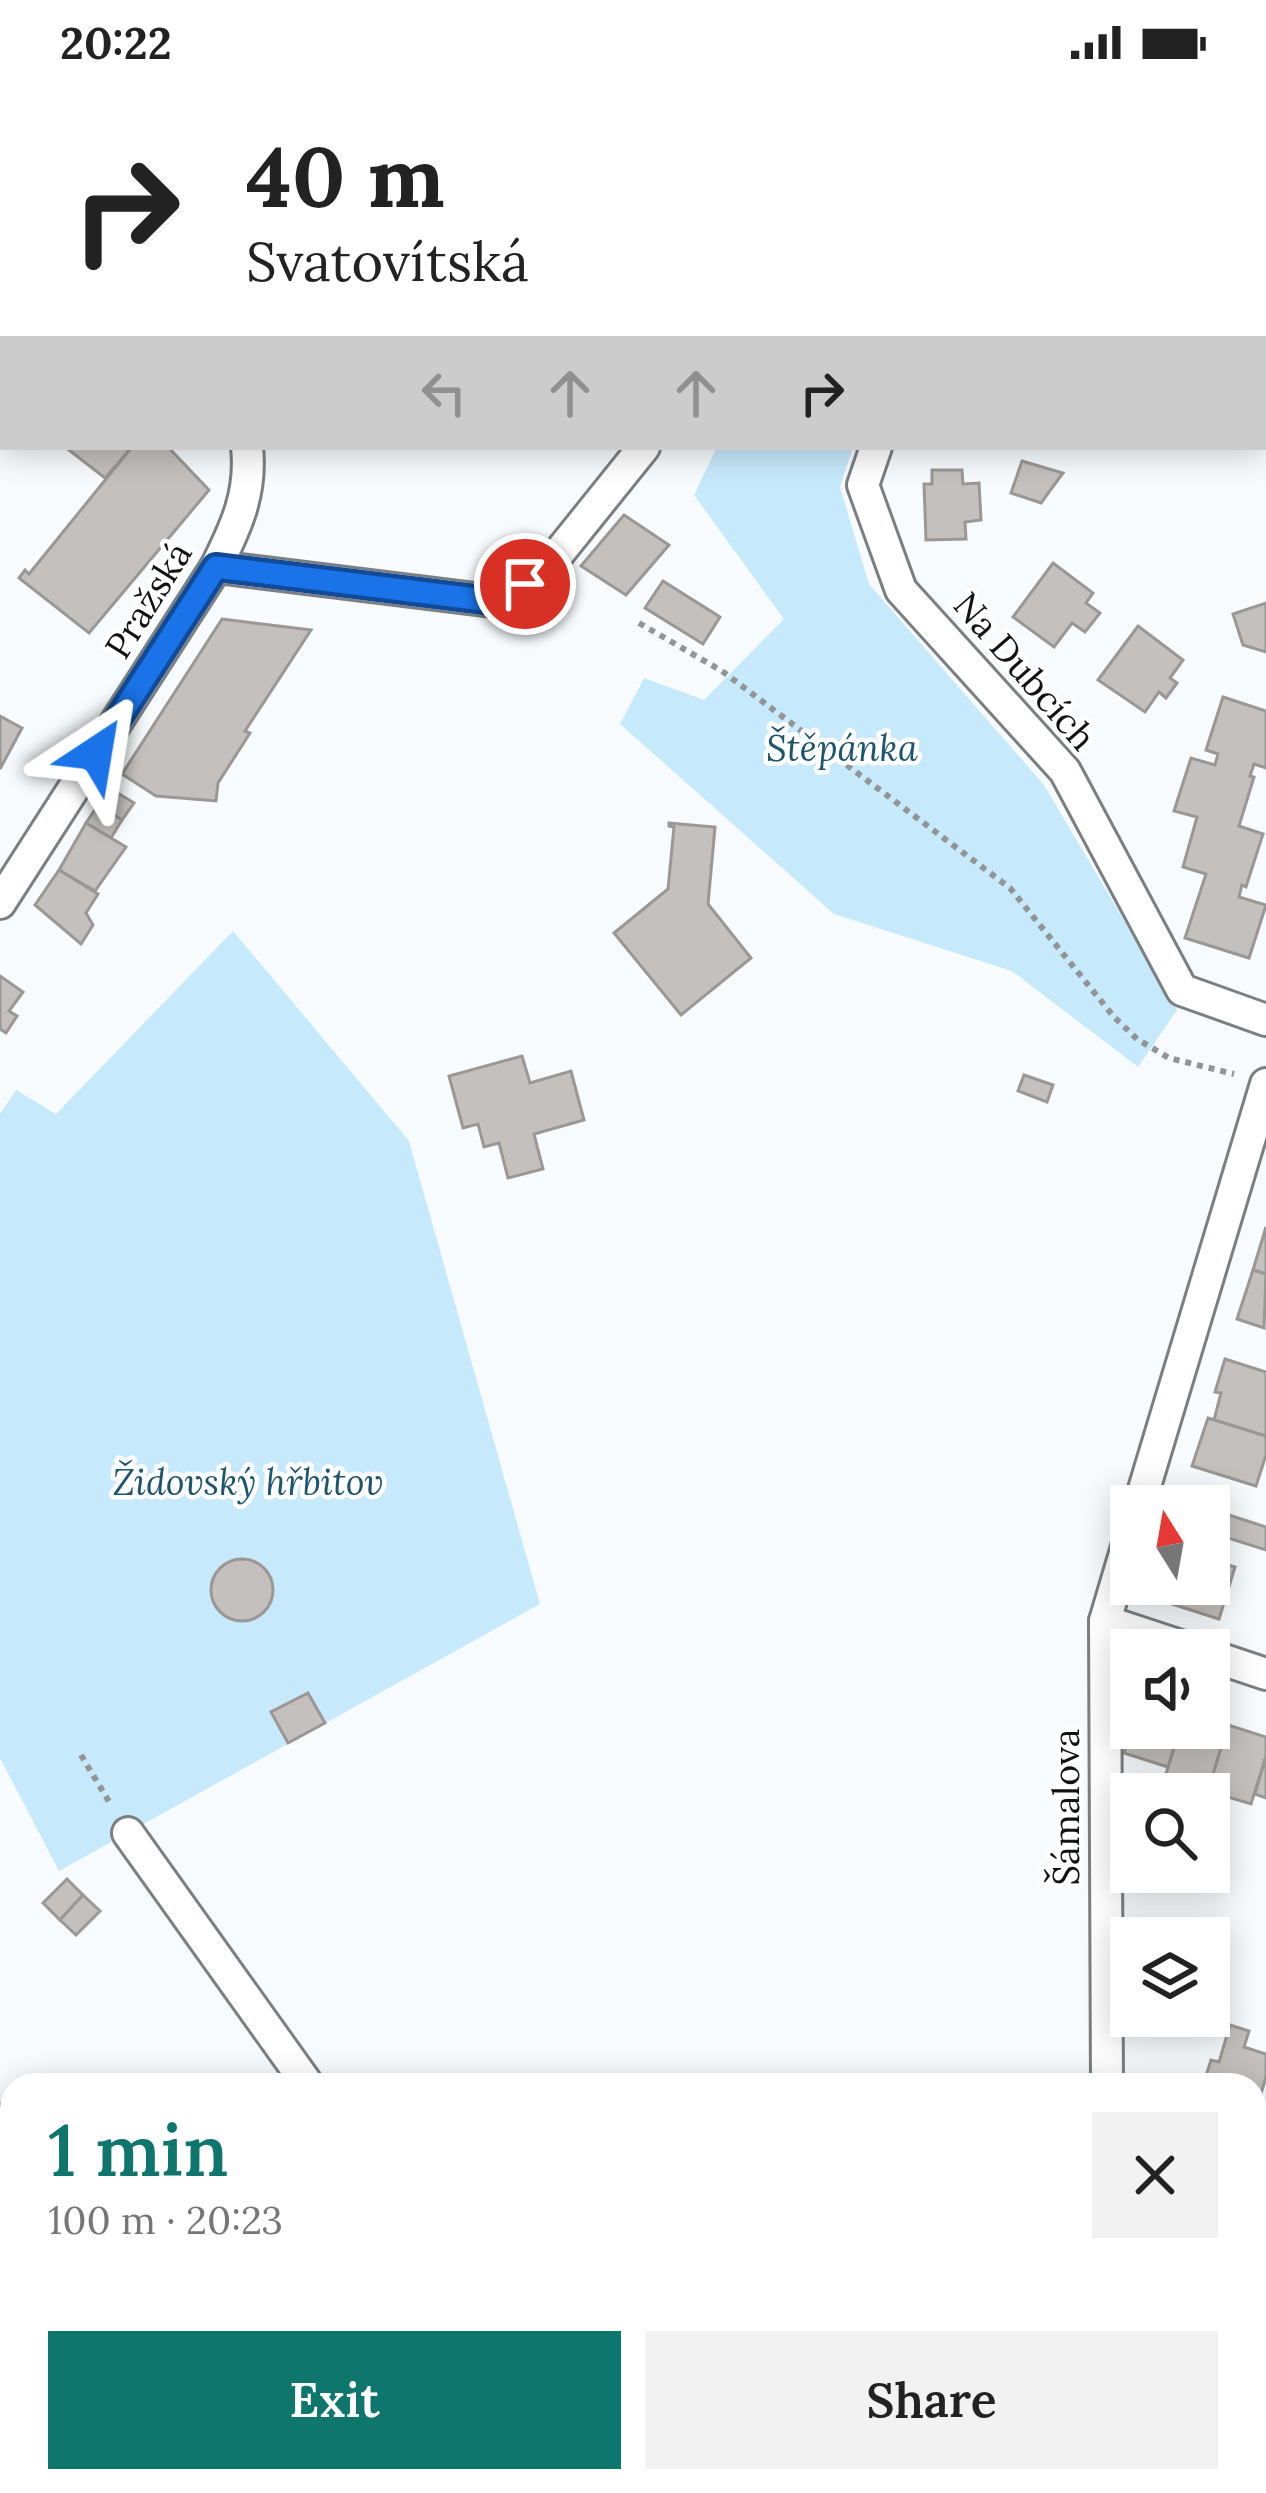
<!DOCTYPE html>
<html lang="en">
<head>
<meta charset="utf-8">
<style>
	body { margin:0; font-family:Lora,serif; background:#f2f2f2; color:#222; height:100vh; display:flex; flex-direction:column; font-size:45px; white-space:nowrap }
	* { box-sizing:border-box; margin:0 }
	p { font-size:39px; color:#767676 }
	.icon { flex:none; width:66px; height:66px; fill:none; stroke:currentColor; stroke-width:2; stroke-linecap:round; stroke-linejoin:round }
	.map { position:relative; flex:1; overflow:hidden }
	.details { position:absolute; left:0px; top:1989px; width:1266px; height:420px; display:flex; flex-direction:column; background:#fff; border-radius:36px 36px 0 0; box-shadow:0 6px 30px #0003 }
	.details>* { flex:none }
	.top-card { position:absolute; left:0px; top:0px; width:1266px; height:366px; box-shadow:0 6px 30px #0003; background:#fff; color:#222; overflow:hidden }
	.needle { width:78px; rotate:349deg }
	.tools { position:absolute; left:1110px; top:1401px; display:grid; gap:24px }
	.tools a { display:grid; place-items:center; width:120px; height:120px; border-radius:0px; background:#fff; box-shadow:0 6px 30px #0003; font-size:60px }
	.pin { position:absolute; display:grid; place-items:center; width:102px; height:102px; color:#fff; margin:-51px; border:6px solid #fff; border-radius:50%; box-shadow:0 3px 12px #0007 }
	.me { position:absolute; width:132px; margin:-66px; rotate:33deg; stroke-linejoin:round; filter:drop-shadow(0 0 9px #0008) }
	.turn { display:flex; align-items:center; gap:42px; height:252px; padding:0 48px; font-size:54px }
	.turn .icon { width:156px; height:156px; stroke-width:2.5 }
	.turn b { display:block; font-size:84px; line-height:102px }
	.lanes { display:flex; align-items:center; height:114px; padding:0 48px; background:#0003; justify-content:center; gap:60px; direction:ltr }
	.lanes .off { opacity:.35 }
	.round { display:grid; place-items:center; flex:none; width:126px; height:126px; border-radius:0px; background:#f2f2f2 }
	.overview { display:flex; align-items:center; justify-content:space-between; height:204px; padding:0 48px }
	h1 { font-size:72px; font-weight:600; line-height:90px; color:#0f766e }
	.button { display:flex; gap:24px; margin-top:auto; padding:24px 48px }
	.button a { flex:1; height:138px; border-radius:0px; background:#0f766e; color:#fff; font-size:48px; font-weight:600; line-height:138px; text-align:center }
	.button a+a { background:#f2f2f2; color:#222 }
	.status { display:flex; justify-content:space-between; align-items:center; height:84px; padding:0 60px; background:#fff; direction:ltr }
	.status svg { height:33px; fill:currentColor }
	.map>svg:first-child { display:block }
</style>
</head>
<body>
<div class="status"><b>20:22</b><svg viewBox="0 0 49 12"><path d="M0 12V9h3v3zM5 12V6h3v6zM10 12V3h3v9zM15 12V0h3v12zM26 1h20v11H26zM47 4h2v5h-2z"/></svg></div>
<div class="map">
<svg width="1266" height="2409" viewBox="0 0 1266 2409">
	<rect width="100%" height="100%" fill="#f7fbfd"/>
	<!-- green -->
	<g fill="#c7e9fc">
		<path d="M717 363H853L840 403 869 500 1044 701 1177 926 1138 983 1012 887 834 830 620 640 644 594 704 616 784 535 694 411Z"/>
		<path d="M233 847 409 1057 540 1520 59 1787 0 1674V1030L16 1006 56 1030Z"/>
		<path d="M0 2191 12 2203V2317L0 2305Z"/>
		<path d="M97 2397H176L185 2409H104Z"/>
	</g>
	<!-- building -->
	<g fill="#c3c0bd" stroke="#9a9794" stroke-width="3">
		<path d="M43 0H130L133 3H46Z"/>
		<path d="M749 0H799L806 3H747Z"/>
		<path d="M1047 0H1112L1046 3Z"/>
		<path d="M0 229 3 232V315L0 312Z"/>
		<path d="M65 363H132L105 394Z"/>
		<path d="M132 363H168L209 406 89 549 19 494 25 486 29 490Z"/>
		<path d="M1022 377 1063 389 1041 419 1011 409Z"/>
		<path d="M932 386H962L963 400 979 399 981 436 965 438 966 455 926 456 924 400H932Z"/>
		<path d="M624 431 669 461 626 511 581 482Z"/>
		<path d="M1053 479 1093 509 1086 519 1100 529 1085 548 1072 539 1054 563 1013 533Z"/>
		<path d="M663 497 720 533 703 560 645 524Z"/>
		<path d="M1266 519V568L1243 561 1233 530Z"/>
		<path d="M222 535 311 546 245 647 250 649 218 699 216 717 156 712 122 690Z"/>
		<path d="M1138 542 1183 576 1170 594 1177 599 1166 614 1159 608 1145 628 1098 596Z"/>
		<path d="M1223 613 1266 627V684L1254 680 1250 692 1254 693 1239 742 1263 750 1246 803 1242 801 1239 813 1266 821 1249 874 1185 854 1206 790 1183 783 1197 733 1174 727 1191 674 1215 681 1218 670 1206 666Z"/>
		<path d="M0 632 22 644 0 685Z"/>
		<path d="M108 703 134 719 122 736 98 721Z"/>
		<path d="M98 721 122 736 111 754 86 739Z"/>
		<path d="M86 739 126 763 95 807 59 786Z"/>
		<path d="M669 739 715 743 708 820 751 874 681 931 614 849 668 805 674 743 669 742Z"/>
		<path d="M59 786 98 810 86 829 93 841 81 860 35 821Z"/>
		<path d="M0 892 23 908 9 927 17 932 6 949 0 945Z"/>
		<path d="M522 972 530 999 571 987 584 1036 534 1050 543 1085 508 1094 499 1059 484 1063 478 1040 463 1044 449 992Z"/>
		<path d="M1024 991 1053 1001 1047 1018 1018 1007Z"/>
		<path d="M1266 1143V1190L1253 1186Z"/>
		<path d="M1253 1186 1266 1190 1264 1244 1237 1235Z"/>
		<path d="M1225 1275 1266 1288V1352L1214 1336 1221 1309 1215 1308Z"/>
		<path d="M1208 1334 1266 1352V1371L1256 1402 1192 1382Z"/>
		<path d="M1229 1431 1266 1443V1466L1222 1452Z"/>
		<path d="M1209 1475 1235 1483 1219 1535 1153 1514 1157 1500H1209Z"/>
		<circle cx="242" cy="1506" r="31"/>
		<path d="M308 1609 325 1639 288 1659 271 1628Z"/>
		<path d="M1209 1635 1228 1641 1208 1707 1165 1693 1180 1644H1209Z"/>
		<path d="M1228 1641 1266 1653V1672L1251 1720 1208 1707Z"/>
		<path d="M1132 1644H1180L1168 1683 1124 1669Z"/>
		<path d="M1266 1672V1714L1255 1710Z"/>
		<path d="M67 1795 83 1811 60 1836 43 1819Z"/>
		<path d="M83 1811 100 1827 76 1851 60 1836Z"/>
		<path d="M1165 1932H1207L1203 1944Z"/>
		<path d="M1230 1941 1249 1947 1244 1963 1266 1970V1993L1255 2029 1254 2001H1212L1214 1994 1206 1992 1211 1976 1219 1978Z"/>
		<path d="M0 2019 12 2029V2087L4 2094 0 2091Z"/>
		<path d="M9 2363 12 2397H45L56 2409H0V2373Z"/>
		<path d="M298 2397H303L308 2409H280Z"/>
		<path d="M1169 2397H1213L1212 2409H1167Z"/>
	</g>
	<g fill="none" stroke-linecap="round" stroke-linejoin="round">
		<defs>
			<path id="service" d="M0 85 3 82"/>
			<g id="minor">
				<path d="M199 0V3"/>
				<path d="M425 3 427 0"/>
				<path d="M861 3 862 0"/>
				<path d="M993 3 994 0"/>
				<path d="M0 197 3 200"/>
				<path d="M876 363 863 401 901 506 1065 687 1182 906 1266 936"/>
				<path d="M216 483 500 518 550 480 644 363"/>
				<path d="M0 819 216 483C236 443 252 409 247 363"/>
				<path d="M1139 1422 1266 1000"/>
				<path d="M1105 1537 1193 1566"/>
				<path d="M1209 1571 1266 1590"/>
				<path d="M128 1749 308 2001"/>
				<path d="M1107 2001 1105 1537 1131 1449"/>
				<path d="M0 2145 12 2158"/>
				<path d="M0 2327 12 2338"/>
				<path d="M76 2397 86 2409"/>
				<path d="M216 2397 222 2409"/>
				<path d="M496 2397 500 2409"/>
				<path d="M1119 2409 1121 2397"/>
			</g>
		</defs>
		<!-- service casing -->
		<use href="#service" stroke="#7c7f81" stroke-width="21"/>
		<!-- minor casing -->
		<use href="#minor" stroke="#7c7f81" stroke-width="36"/>
		<!-- path -->
		<g stroke="#929596" stroke-width="6" stroke-dasharray="6 6" stroke-linecap="butt">
			<path d="M639 539 722 587 1010 804 1114 933 1137 955 1169 974 1234 990"/>
			<path d="M81 1671 111 1721"/>
		</g>
		<!-- service -->
		<use href="#service" stroke="#fff" stroke-width="15"/>
		<!-- minor -->
		<use href="#minor" stroke="#fff" stroke-width="30"/>
	</g>
	<g fill="none" stroke-linecap="round" stroke-linejoin="round">
		<defs>
			<path id="route" d="M96 669 216 483 500 518 525 500"/>
		</defs>
		<!-- route casing -->
		<use href="#route" stroke="#114b97" stroke-width="30"/>
		<!-- route -->
		<use href="#route" stroke="#1a73e8" stroke-width="21"/>
	</g>
	<g text-anchor="middle" stroke-width="9" stroke-linejoin="round" paint-order="stroke">
		<!-- street labels -->
		<g font-size="36" fill="#111213" stroke="#fff">
			<text transform="translate(148 516) rotate(-58)" y="13">Pražská</text>
			<text transform="translate(1025 587) rotate(49)" y="13">Na Dubcích</text>
			<text transform="translate(1066 1723) rotate(-90)" y="13">Šámalova</text>
		</g>
		<!-- park labels -->
		<g font-size="36" font-style="italic" fill="#1d546e" stroke="#fff">
			<text x="842" y="677">Štěpánka</text>
			<text x="248" y="1411">Židovský hřbitov</text>
		</g>
	</g>
</svg>
<div class="tools">
<a><svg class="needle" viewBox="-14 -14 28 28"><path d="M0-13l5 13h-10z" fill="#e53935"/><path d="M0 13l5-13h-10z" fill="#767676"/></svg></a>
<a><svg class="icon" aria-label="sound" viewBox="0 0 24 24"><path d="M4 9h4l5-4v14l-5-4H4zM17 9q2 3 0 6"/></svg></a>
<a><svg class="icon" aria-label="search" viewBox="0 0 24 24"><circle cx="10" cy="10" r="6"/><path d="M15 15l6 6"/></svg></a>
<a><svg class="icon" aria-label="layers" viewBox="0 0 24 24"><path d="M12 4l9 5-9 5-9-5zM3 14l9 5 9-5"/></svg></a>
</div>
<div class="pin" style="left:525px;top:500px;background:#d93025"><svg class="icon" aria-label="arrive" viewBox="0 0 24 24"><path d="M6 21V4h12l-3 4 3 4H6"/></svg></div>
<svg class="me" style="left:96px;top:669px" viewBox="-20 -20 40 40"><path d="M0-17L14 15 0 8-14 15z" fill="#1a73e8" stroke="#fff" stroke-width="4"/></svg>
<div class="top-card">
<div class="turn"><svg class="icon" aria-label="right" viewBox="0 0 24 24"><path d="M7 20v-9h11M14 6l5 5-5 5"/></svg><div><b>40 m</b>Svatovítská</div></div>
<div class="lanes"><svg class="icon off" aria-label="left" viewBox="0 0 24 24"><path d="M17 20v-9H6M10 6l-5 5 5 5"/></svg><svg class="icon off" aria-label="ahead" viewBox="0 0 24 24"><path d="M12 20V5M6 11l6-6 6 6"/></svg><svg class="icon off" aria-label="ahead" viewBox="0 0 24 24"><path d="M12 20V5M6 11l6-6 6 6"/></svg><svg class="icon" aria-label="right" viewBox="0 0 24 24"><path d="M7 20v-9h11M14 6l5 5-5 5"/></svg></div>
</div>
<section class="details">
<div class="overview"><div><h1>1 min</h1><p>100 m · 20:23</p></div><a class="round"><svg class="icon" aria-label="close" viewBox="0 0 24 24"><path d="M6 6l12 12M18 6L6 18"/></svg></a></div>
<div class="button"><a>Exit</a><a>Share</a></div>
</section>
</div>
</body>
</html>
